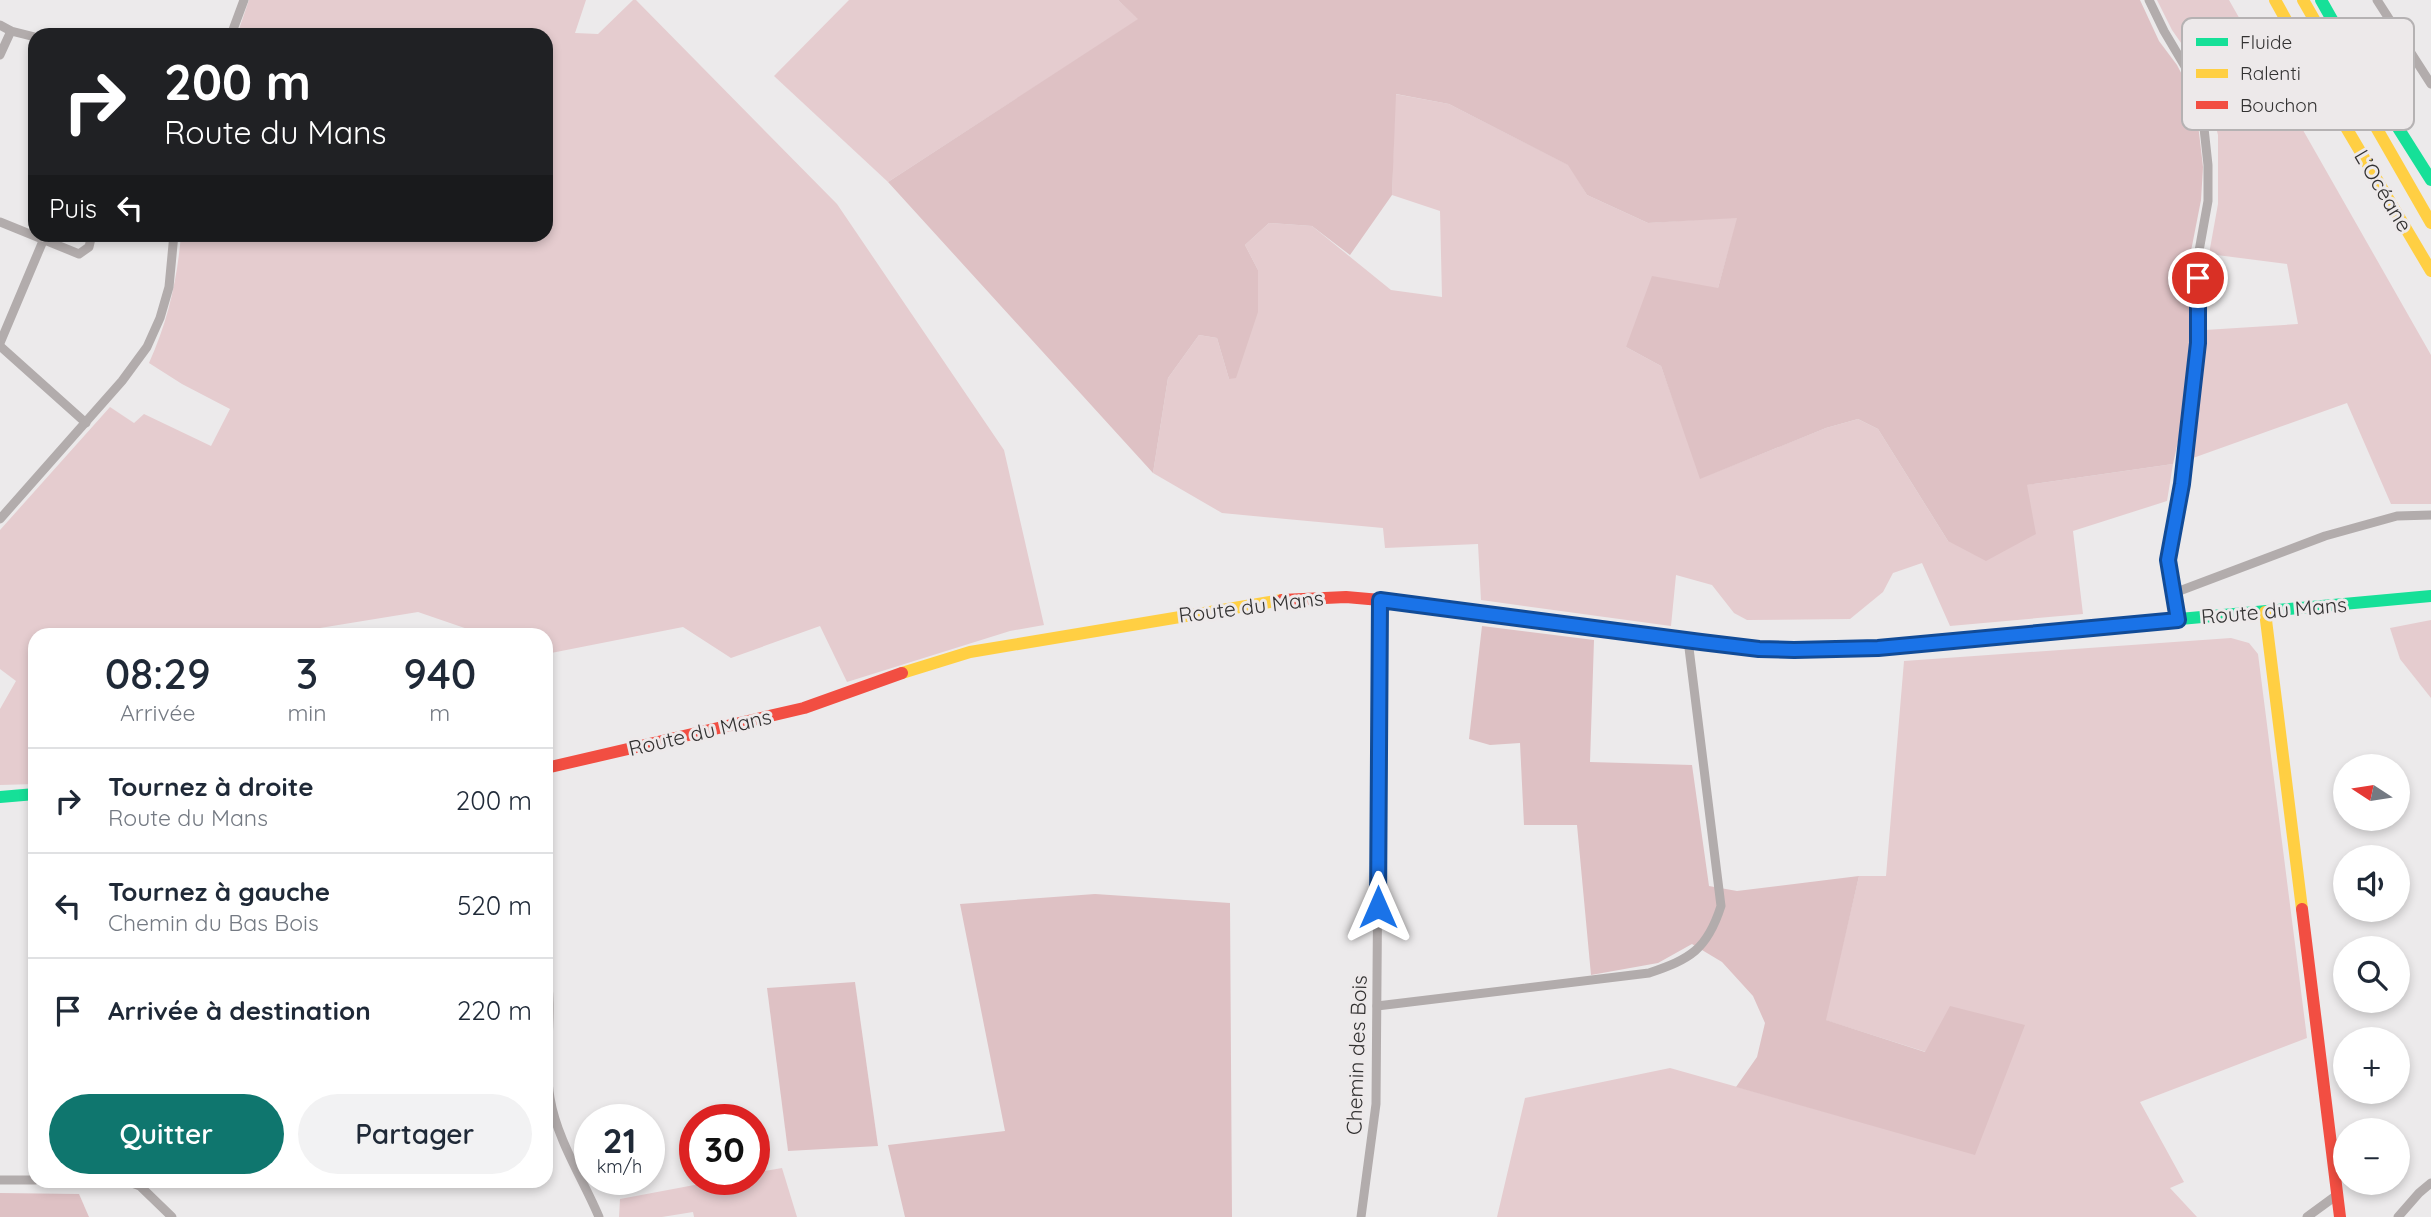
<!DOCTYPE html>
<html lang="fr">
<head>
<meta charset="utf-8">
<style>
	body { margin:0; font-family:Quicksand,sans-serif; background:#f2f2f3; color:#1f2937; height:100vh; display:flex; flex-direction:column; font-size:26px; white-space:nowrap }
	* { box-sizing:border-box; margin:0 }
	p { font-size:23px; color:#747a83 }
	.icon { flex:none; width:38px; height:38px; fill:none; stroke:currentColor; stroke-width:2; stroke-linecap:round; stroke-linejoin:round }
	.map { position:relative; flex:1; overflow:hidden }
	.sheet { position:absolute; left:28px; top:628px; width:525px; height:560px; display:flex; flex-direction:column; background:#fff; border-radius:21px; box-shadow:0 4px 10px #0003 }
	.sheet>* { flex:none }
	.banner { position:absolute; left:28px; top:28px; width:525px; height:214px; border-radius:21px; box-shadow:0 4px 10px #0003; background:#202124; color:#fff; overflow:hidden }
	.needle { width:46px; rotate:282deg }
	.controls { position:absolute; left:2333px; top:754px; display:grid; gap:14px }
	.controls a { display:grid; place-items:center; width:77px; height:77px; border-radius:50%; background:#fff; box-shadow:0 4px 10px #0003; font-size:35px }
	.speed { position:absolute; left:574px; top:1104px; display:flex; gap:14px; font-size:35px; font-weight:700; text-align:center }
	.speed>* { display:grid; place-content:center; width:91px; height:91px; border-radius:50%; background:#fff; box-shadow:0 4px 10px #0003; line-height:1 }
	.speed small { font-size:18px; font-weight:400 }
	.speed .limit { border:10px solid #d22; background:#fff; color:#111 }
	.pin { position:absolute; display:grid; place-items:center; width:60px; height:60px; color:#fff; margin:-30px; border:4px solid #fff; border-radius:50%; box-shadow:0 2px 7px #0007 }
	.me { position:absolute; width:77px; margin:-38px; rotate:0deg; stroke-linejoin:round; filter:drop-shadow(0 0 5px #0008) }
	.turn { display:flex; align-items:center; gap:24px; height:147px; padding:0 21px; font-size:32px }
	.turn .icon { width:91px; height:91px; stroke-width:2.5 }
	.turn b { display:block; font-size:49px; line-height:60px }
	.then { display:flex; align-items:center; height:66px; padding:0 21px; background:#0003; gap:14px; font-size:26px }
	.eta { display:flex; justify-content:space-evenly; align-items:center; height:119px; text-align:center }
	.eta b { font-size:42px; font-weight:600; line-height:49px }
	.action { display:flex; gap:14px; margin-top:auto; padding:14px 21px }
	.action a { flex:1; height:80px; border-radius:42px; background:#0f766e; color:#fff; font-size:28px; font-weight:600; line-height:80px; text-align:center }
	.action a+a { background:#f2f2f3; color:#1f2937 }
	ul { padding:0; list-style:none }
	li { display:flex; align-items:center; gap:21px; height:105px; padding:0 21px; border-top:2px solid #e0e1e3 }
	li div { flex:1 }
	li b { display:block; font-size:26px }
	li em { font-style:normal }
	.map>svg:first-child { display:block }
</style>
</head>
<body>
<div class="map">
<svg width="2431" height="1217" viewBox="0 0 2431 1217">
	<rect width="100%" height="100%" fill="#eceaeb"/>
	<!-- green -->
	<g fill="#e5cccf">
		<path d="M249 0H586L575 33 598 34 633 0H636L837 204 1004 450 1044 625 1010 631 847 682 820 626 731 658 683 627 546 654V635H485L418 612 277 635H35V784L0 785V709L16 681 0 669V530L110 407 134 423 144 414 211 446 230 409 182 384 149 363C168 321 177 281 181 235L546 234V35H237Z"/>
		<path d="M849 0H1118L1139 19 888 182 774 76Z"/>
		<path d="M2157 0H2229L2431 355V504H2391L2347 403 2193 458 2203 373 2205 330 2298 324 2287 264 2209 254 2218 204V135L2202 73 2172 30Z"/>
		<path d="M1395 94 1449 104 1569 165 1587 195 1648 223 1738 217 1718 288 1626 347 1661 366 1701 478 1826 428 1858 419 1878 429 1948 541 2026 485 2173 464 2167 501 2073 531 2083 614 1950 626 1922 563 1893 573 1883 592 1850 619 1747 620 1734 613 1712 585 1676 575 1671 626 1481 600 1478 544 1385 548 1383 528 1222 513 1153 473 1168 378 1199 335 1217 338 1229 379 1258 270 1245 245 1269 223 1312 226 1391 290 1442 297 1440 211 1392 195Z"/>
		<path d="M2431 620V698L2400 659 2390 628Z"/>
		<path d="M2231 638 2249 643 2258 654 2307 1038 2140 1102 2184 1182 2170 1188 2197 1217H1497L1525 1098 1670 1068 1975 1154 1926 1052 1825 1020 1859 876H1886L1904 661Z"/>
		<path d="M782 1168 797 1217H694L693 1212 662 1217H619L620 1199 721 1180H754V1173Z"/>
	</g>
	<!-- forest -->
	<g fill="#dec1c4">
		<path d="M1118 0H2140L2159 41 2177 65 2190 90 2198 124 2203 167 2201 200 2191 251V335L2181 428 2173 464 2027 485 2036 534 1986 561 1948 541 1878 429 1858 419 1826 428 1700 479 1661 366 1626 347 1652 276 1718 288 1737 218 1648 223 1587 195 1568 165 1449 104 1396 94 1392 195 1350 255 1312 226 1269 223 1245 245 1258 270V312L1236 378 1229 379 1217 338 1199 335 1168 378 1153 473 888 182 1138 19Z"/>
		<path d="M1482 626 1594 640 1590 762 1692 765 1709 886 1737 891 1859 876 1826 1020 1925 1052 1950 1006 2025 1025 1975 1155 1736 1087 1757 1057 1765 1023 1753 996 1722 962 1692 944 1658 963 1591 975 1577 825H1524L1520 743 1490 745 1469 739Z"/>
		<path d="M1095 894 1230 903 1232 1217H905L888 1145 1005 1131 960 904Z"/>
		<path d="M855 982 878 1146 788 1151 767 988Z"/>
		<path d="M0 1193 79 1194 89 1217H0Z"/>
	</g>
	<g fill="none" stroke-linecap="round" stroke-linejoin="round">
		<!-- street -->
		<g stroke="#b2acac" stroke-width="9">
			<path d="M2149 0 2164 31 2196 85 2203 119 2208 165V201L2199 251 2198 343 2194 387 2181 484 2168 560 2178 620"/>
			<path d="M2377 0 2431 84"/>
			<path d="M0 25 11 31 35 37"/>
			<path d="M231 35 244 0"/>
			<path d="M0 55 11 31"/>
			<path d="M0 222 79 254 89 247 92 234"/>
			<path d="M0 343 43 241"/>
			<path d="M0 346 86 423"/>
			<path d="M0 519 122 381 147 347 160 318 169 287 174 234"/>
			<path d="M2174 593 2325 536 2397 516 2431 515"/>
			<path d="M546 970C554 1014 543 1057 550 1098 557 1140 583 1179 599 1217"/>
			<path d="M1377 1006 1649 973C1690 959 1707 950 1721 906L1688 640"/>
			<path d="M0 1180H35"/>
			<path d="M127 1181 140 1186 172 1217"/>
			<path d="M1361 1217 1376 1104 1380 600"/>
			<path d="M2307 1217 2337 1195"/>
			<path d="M2398 1217 2419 1193 2431 1183"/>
		</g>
		<!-- fast -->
		<g stroke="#16e098" stroke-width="12">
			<path d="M2321 0 2352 55 2431 180"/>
			<path d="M1786 649 1842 650 2431 596"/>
			<path d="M0 797 35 794"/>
		</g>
		<!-- slow -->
		<g stroke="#ffcf43" stroke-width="12">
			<path d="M2275 0 2341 119 2431 271"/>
			<path d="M2303 0 2431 223"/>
			<path d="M2265 612 2302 909"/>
			<path d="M902 673 970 652 1282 600"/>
		</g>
		<!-- jam -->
		<g stroke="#f24e42" stroke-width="12">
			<path d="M1282 600 1346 597 1380 600 1759 649H1786"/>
			<path d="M546 768 804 708 902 673"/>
			<path d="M2302 909 2340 1217"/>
		</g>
	</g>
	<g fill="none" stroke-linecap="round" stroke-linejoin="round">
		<defs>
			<path id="route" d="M1378 907 1380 600 1701 642 1759 649 1794 650 1878 648 2178 620 2168 560 2182 484 2193 387 2198 343V278"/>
		</defs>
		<!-- route casing -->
		<use href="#route" stroke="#114b97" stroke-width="18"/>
		<!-- route -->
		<use href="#route" stroke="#1a73e8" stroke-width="12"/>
	</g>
	<g text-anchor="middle" stroke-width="6" stroke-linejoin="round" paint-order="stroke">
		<!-- street labels -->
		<g font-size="21" fill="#333232" stroke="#ede9ea">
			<text transform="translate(2383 191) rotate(59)" y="7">L’Océane</text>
			<text transform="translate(1251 607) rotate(-7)" y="7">Route du Mans</text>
			<text transform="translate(2274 611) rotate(-5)" y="7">Route du Mans</text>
			<text transform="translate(700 733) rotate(-13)" y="7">Route du Mans</text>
			<text transform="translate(1357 1055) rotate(-88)" y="7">Chemin des Bois</text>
		</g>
	</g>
	<!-- legend -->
	<rect x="2182" y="18" width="232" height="112" rx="10" fill="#ede9ea" stroke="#b5b2b3" stroke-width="2"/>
	<rect x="2196" y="38" width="32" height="8" fill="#16e098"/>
	<rect x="2196" y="69" width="32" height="9" fill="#ffcf43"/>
	<rect x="2196" y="101" width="32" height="8" fill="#f24e42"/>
	<g font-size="19" fill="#333232">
		<text x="2240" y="49">Fluide</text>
		<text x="2240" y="80">Ralenti</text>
		<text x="2240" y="112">Bouchon</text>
	</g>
</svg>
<div class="controls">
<a><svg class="needle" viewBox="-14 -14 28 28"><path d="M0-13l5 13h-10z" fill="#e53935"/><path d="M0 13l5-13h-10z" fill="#747a83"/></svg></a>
<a><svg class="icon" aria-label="sound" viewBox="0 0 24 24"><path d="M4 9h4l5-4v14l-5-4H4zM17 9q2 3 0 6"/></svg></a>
<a><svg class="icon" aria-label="search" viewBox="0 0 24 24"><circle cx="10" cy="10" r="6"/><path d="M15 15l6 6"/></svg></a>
<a>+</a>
<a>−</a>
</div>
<div class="speed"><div>21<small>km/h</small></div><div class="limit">30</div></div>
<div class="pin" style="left:2198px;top:278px;background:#d93025"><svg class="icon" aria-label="arrive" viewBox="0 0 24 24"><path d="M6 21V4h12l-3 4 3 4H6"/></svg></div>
<svg class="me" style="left:1378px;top:907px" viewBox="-20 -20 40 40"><path d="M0-17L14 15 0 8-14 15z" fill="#1a73e8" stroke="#fff" stroke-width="4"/></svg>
<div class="banner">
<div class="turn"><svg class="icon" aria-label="right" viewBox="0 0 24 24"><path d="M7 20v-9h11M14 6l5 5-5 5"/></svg><div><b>200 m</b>Route du Mans</div></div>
<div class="then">Puis<svg class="icon" aria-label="left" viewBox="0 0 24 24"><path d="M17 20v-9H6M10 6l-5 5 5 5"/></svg></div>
</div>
<section class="sheet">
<div class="eta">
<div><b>08:29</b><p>Arrivée</p></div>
<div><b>3</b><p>min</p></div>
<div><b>940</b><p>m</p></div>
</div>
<ul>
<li><svg class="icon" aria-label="right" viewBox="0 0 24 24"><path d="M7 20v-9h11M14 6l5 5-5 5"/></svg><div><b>Tournez à droite</b><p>Route du Mans</p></div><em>200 m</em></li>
<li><svg class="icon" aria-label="left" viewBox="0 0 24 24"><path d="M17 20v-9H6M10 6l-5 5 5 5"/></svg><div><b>Tournez à gauche</b><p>Chemin du Bas Bois</p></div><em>520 m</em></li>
<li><svg class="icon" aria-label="arrive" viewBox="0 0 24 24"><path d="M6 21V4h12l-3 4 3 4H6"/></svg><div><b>Arrivée à destination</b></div><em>220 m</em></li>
</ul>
<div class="action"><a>Quitter</a><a>Partager</a></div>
</section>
</div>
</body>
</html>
